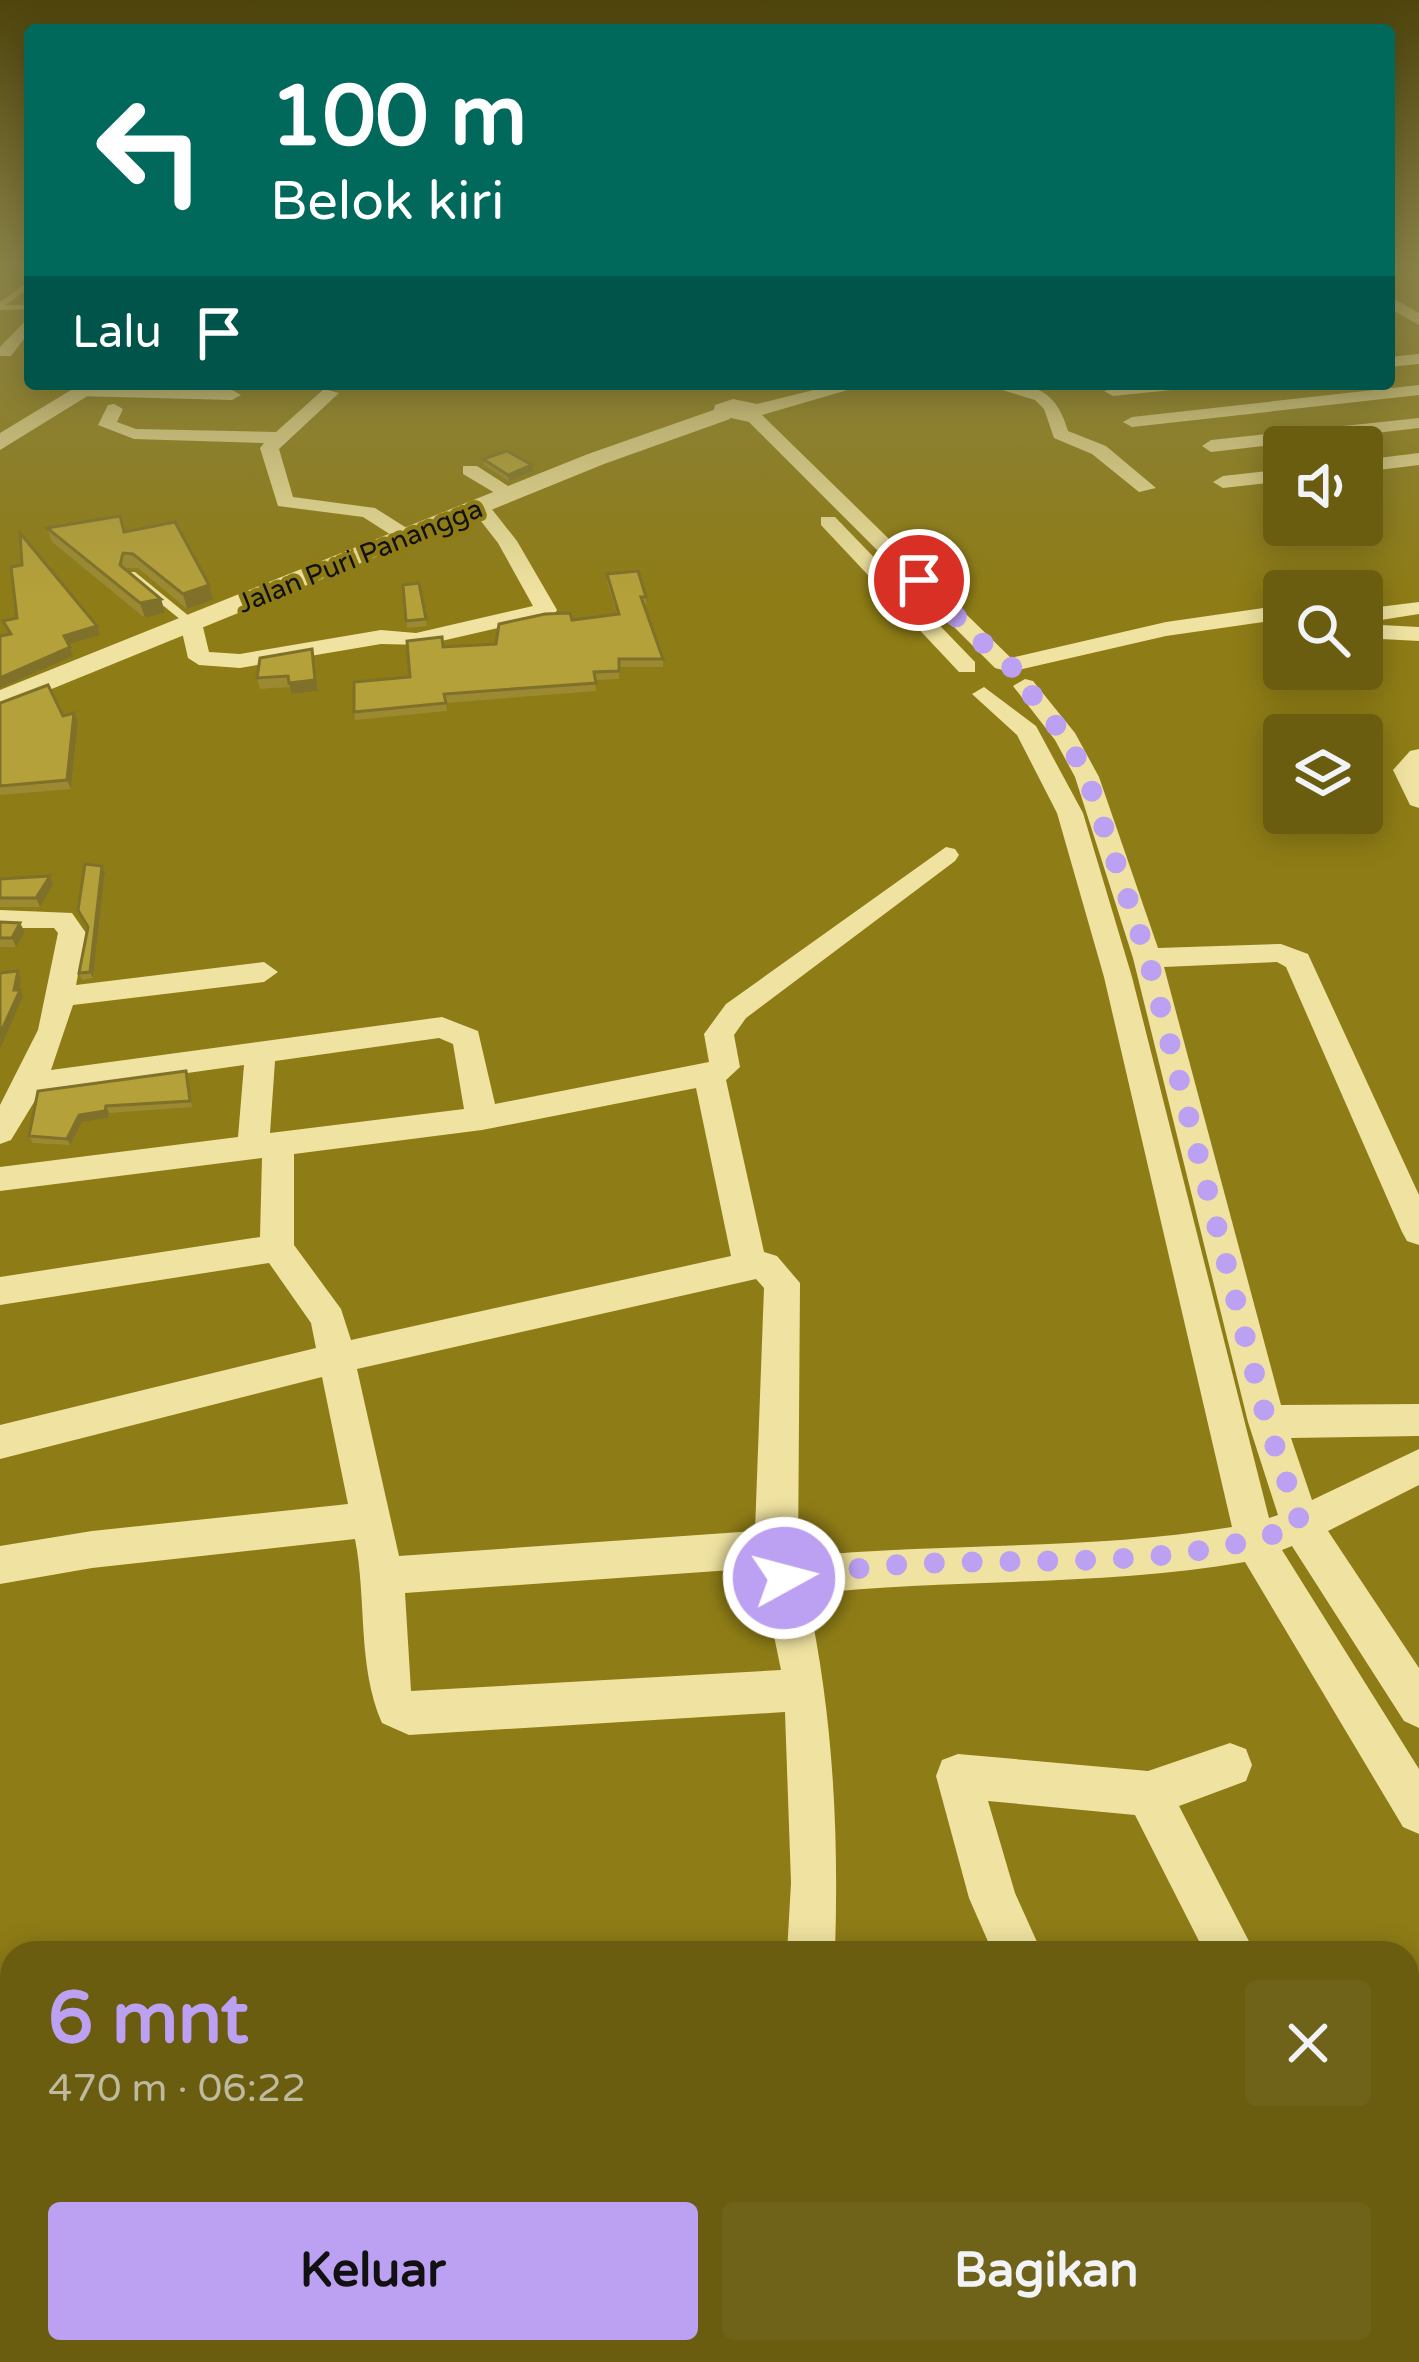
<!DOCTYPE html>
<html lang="id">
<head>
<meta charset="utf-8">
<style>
	body { margin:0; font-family:"Varela Round",sans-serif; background:#6f6319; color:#f1f3f6; height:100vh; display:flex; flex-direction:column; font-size:45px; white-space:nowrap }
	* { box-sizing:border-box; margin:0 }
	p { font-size:39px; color:#beba9f }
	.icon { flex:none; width:66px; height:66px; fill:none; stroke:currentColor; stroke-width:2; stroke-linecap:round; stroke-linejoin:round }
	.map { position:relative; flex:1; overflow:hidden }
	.side { position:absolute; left:0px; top:1941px; width:1419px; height:423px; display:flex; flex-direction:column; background:#6a5d10; border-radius:36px 36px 0 0; box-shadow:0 6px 30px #0003 }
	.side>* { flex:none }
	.banner { position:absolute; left:24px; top:24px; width:1371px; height:366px; border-radius:12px; box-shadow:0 6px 30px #0003; background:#00695c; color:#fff; overflow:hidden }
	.fabs { position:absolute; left:1263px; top:426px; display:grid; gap:24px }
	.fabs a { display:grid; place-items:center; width:120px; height:120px; border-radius:12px; background:#6a5d10; box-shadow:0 6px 30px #0003; font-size:60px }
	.pin { position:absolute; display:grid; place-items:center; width:102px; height:102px; color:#fff; margin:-51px; border:6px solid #fff; border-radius:50%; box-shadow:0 3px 12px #0007 }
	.me { position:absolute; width:132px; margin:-66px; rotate:83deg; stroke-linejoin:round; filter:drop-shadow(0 0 9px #0008) }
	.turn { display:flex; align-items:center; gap:42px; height:252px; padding:0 48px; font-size:54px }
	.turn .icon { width:156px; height:156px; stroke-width:2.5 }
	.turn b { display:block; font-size:84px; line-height:102px }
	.then { display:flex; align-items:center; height:114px; padding:0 48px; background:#0003; gap:24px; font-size:45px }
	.round { display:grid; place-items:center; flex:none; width:126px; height:126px; border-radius:12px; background:#6f6319 }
	.headline { display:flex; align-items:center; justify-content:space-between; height:204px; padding:0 48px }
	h1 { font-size:72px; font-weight:700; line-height:90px; color:#bca0f2 }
	.primary-button { display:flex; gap:24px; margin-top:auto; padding:24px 48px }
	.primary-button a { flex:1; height:138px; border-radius:12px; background:#bca0f2; color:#111; font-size:48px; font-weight:700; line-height:138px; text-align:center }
	.primary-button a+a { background:#6f6319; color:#f1f3f6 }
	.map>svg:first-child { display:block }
</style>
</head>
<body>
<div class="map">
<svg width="1419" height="2362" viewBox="0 0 1419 2362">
	<rect width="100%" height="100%" fill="#8e7c16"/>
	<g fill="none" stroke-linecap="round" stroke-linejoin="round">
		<!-- service -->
		<g fill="#f0e3a1" fill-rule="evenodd">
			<path d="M30 281V287L6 305H30V309L0 310V302Z"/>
			<path d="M127 572H135L195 621V625H187L127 576Z"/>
		</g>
		<!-- minor -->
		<g fill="#f0e3a1" fill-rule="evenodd">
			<path d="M1389 296 1419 313V325L1389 308Z"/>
			<path d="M30 316V331L11 356H0V347Z"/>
			<path d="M1419 354V364L1389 367V357Z"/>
			<path d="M838 384H868L762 415 1011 658 1166 622 1284 605V619L1166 636 1010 672 995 668 749 422 713 414 715 405 733 399 757 404Z"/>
			<path d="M982 384C1028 384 1054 383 1068 431L1106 446 1156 488 1139 492 1092 454 1054 438 1044 409 1035 400Z"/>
			<path d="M1131 384H1190L1181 389 1113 396 1104 391Z"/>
			<path d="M1419 385V395L1132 427 1123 422 1132 417Z"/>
			<path d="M84 387 232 390 241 395 232 400 78 396 75 392Z"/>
			<path d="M324 389 339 393 279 449 293 497 375 508 413 532V540H399L363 517 278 506 260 448 264 443 134 439 98 425 108 405 114 404 123 409 117 422 136 429 276 432Z"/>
			<path d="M1419 418V428L1211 452 1202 446 1211 440Z"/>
			<path d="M1419 453V465L1362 472V460Z"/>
			<path d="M463 466H477L522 495 505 499 463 474Z"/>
			<path d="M1284 469V481L1223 488 1213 482 1223 476Z"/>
			<path d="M480 501 487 503 517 541 557 610 554 615 424 645 381 644 240 668 199 665 188 658 180 623 191 616 202 623 209 652 240 654 381 630 416 633 533 606 498 543 470 507Z"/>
			<path d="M821 517H835L975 662V672H959L821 525Z"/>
			<path d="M1419 602V614L1362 623V609Z"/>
			<path d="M1362 624 1419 627V641L1362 638Z"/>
			<path d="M1025 679 1033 681 1075 733 1099 777 1158 948 1281 944 1308 954 1419 1195V1245L1407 1241 1402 1232 1286 967 1277 962 1164 967 1281 1405 1419 1404V1436L1291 1438 1312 1500 1419 1449V1485L1328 1531 1419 1668V1728L1404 1721 1292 1546 1282 1550 1419 1769V1834L1403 1827 1245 1562C1101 1587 953 1578 807 1594 833 1713 839 1831 835 1953H787L791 1883 785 1712 409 1735 382 1723C357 1666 367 1600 355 1539L92 1568 0 1584V1546L92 1531 348 1504 322 1377 0 1459V1425L316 1348 311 1323 269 1263 0 1305V1277L260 1237 262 1158 0 1191V1167L238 1137 244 1065 39 1094 11 1140 0 1144V1105L38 1030 58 933 54 928H0V910L72 913 86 933 76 985 264 962 278 972 264 982 73 1005 51 1070 442 1017 478 1031 495 1104 709 1062 704 1034 726 1004 946 847 955 849 959 855 955 861 746 1018 734 1035 740 1067 726 1080 764 1252 777 1256 800 1283 798 1557C942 1542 1089 1551 1232 1527L1104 977 1057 813 1017 735 972 694 984 687 1036 726 1083 813 1132 977 1269 1518 1278 1515 1248 1422 1133 958 1075 777 1055 740 1013 686ZM439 1038 453 1044 464 1109 270 1133 275 1061ZM696 1088 731 1256 351 1340 341 1309 294 1245V1154L482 1130ZM756 1279 764 1288 755 1531 399 1556 357 1369ZM760 1568 781 1670 411 1691 405 1593Z"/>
			<path d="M1419 749V808L1410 805 1393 770 1410 751Z"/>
			<path d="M1230 1743 1246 1749 1252 1765 1246 1781 1179 1806 1255 1953H1205L1135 1815 988 1801 1015 1893 1042 1953H993L969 1898 936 1776 942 1760 958 1754 1148 1771Z"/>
			<path d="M1407 2265 1419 2270V2345L1407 2340Z"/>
			<path d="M94 2352H169L165 2362H90Z"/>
			<path d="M1170 2352H1227L1231 2362H1174Z"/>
			<path d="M1236 2352H1312L1308 2362H1232Z"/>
			<path d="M1332 2352H1388L1391 2362H1335Z"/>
		</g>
		<!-- tertiary -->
		<g fill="#f0e3a1" fill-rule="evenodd">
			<path d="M81 384H107L0 450V433Z"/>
			<path d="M722 407 730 409V419L604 464 0 710V690L588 454Z"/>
		</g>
	</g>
	<!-- wall -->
	<g fill="#9c8a32">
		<path d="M483 459 532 465 533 471 509 481 484 465Z"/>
		<path d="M47 528 125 532 213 600 187 609 138 568H127L126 570 161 599 165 613 145 618 52 542Z"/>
		<path d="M607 574 646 597V605H644L663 659V667H619V679L595 680 596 691 446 703 447 711 355 720 354 712 410 677 443 647 496 644 572 620 617 614 607 582Z"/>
		<path d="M419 583 427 626 407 628 403 585Z"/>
		<path d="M312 649 318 691 291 694 289 687 260 689 257 678Z"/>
		<path d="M0 703 63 716 74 713 78 722 71 789 0 795Z"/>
		<path d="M105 872 93 978 82 980 79 973 87 929 78 910Z"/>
		<path d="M0 879 53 885 40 907H0Z"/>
		<path d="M0 922 25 932 16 947H0Z"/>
		<path d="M186 1071 192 1107 109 1113 108 1118 82 1122 70 1145 33 1143 29 1136Z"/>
	</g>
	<!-- shaded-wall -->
	<g fill="#7f7129">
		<path d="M532 465 533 471 509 481 508 475Z"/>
		<path d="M209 585 213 600 187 609 183 594Z"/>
		<path d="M161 599 165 613 145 618 140 603Z"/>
		<path d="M97 626 100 635 68 644 64 636Z"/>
		<path d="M70 647 73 656 0 688V678Z"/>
		<path d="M312 649 318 691 291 694 289 683Z"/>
		<path d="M74 713 78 722 71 789 67 780Z"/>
		<path d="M102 866 105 872 93 978 90 972Z"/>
		<path d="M50 876 53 885 40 907 36 898Z"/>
		<path d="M20 923 25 932 16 947 12 938Z"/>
		<path d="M18 971 21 978 18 995 20 990 23 996 0 1049V1034Z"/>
		<path d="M106 1106 109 1113 108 1118 82 1122 70 1145 67 1139 79 1115Z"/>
	</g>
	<!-- building -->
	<g fill="#b5a13a" stroke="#7f7129" stroke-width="3">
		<path d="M507 451 532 465 508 475 483 459Z"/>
		<path d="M120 516 124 532 175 522 209 585 183 594 133 554 123 553 120 565 161 599 140 603 47 528Z"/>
		<path d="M20 533 97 626 64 636 70 647 0 678V636L11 634 3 621 17 618 11 567 22 565Z"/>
		<path d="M638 571 646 597H641L663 659H619V671L594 672 596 683 444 694 446 703 354 712V682L410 677 407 641 442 637 443 647 496 644 499 624 545 614 570 613 572 620 619 614 607 574Z"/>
		<path d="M419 583 426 619 406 621 403 585Z"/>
		<path d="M312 649 315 680 289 683 288 676 257 678 260 658Z"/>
		<path d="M48 685 63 716 74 713 67 780 0 786V703Z"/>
		<path d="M85 864 102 866 90 972 79 973 88 927 78 910Z"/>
		<path d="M50 876 36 898H0V879Z"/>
		<path d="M0 922 20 923 12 938H0Z"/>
		<path d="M18 971 14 990H20L0 1034V973Z"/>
		<path d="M186 1071 190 1101 106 1106 105 1111 79 1115 67 1139 29 1136 38 1091Z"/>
	</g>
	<!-- sky -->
	<linearGradient id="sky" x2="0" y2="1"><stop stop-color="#4e440c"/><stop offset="0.45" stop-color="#8a8347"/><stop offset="1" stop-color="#8a8347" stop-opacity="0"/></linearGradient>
	<rect width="1419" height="595" fill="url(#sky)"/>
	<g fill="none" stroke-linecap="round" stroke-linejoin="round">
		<!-- route -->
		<path stroke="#bca0f2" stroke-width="21" stroke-dasharray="0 37.8" d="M784 1578C820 1574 856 1568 893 1565 1030 1556 1170 1573 1301 1525L1267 1422 1148 958 1087 777 1066 738 1025 686 1023 673 1003 663 919 580"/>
	</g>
	<g text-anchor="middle" stroke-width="9" stroke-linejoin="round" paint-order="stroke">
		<!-- far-street labels -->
		<g font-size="27" fill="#111" stroke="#8e7c16">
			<text transform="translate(360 556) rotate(-22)" y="9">Jalan Puri Panangga</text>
		</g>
	</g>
</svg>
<div class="fabs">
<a><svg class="icon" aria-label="sound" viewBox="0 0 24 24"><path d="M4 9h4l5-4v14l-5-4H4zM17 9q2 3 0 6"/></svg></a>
<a><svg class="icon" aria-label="search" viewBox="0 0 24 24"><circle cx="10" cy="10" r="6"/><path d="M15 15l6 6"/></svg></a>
<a><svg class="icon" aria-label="layers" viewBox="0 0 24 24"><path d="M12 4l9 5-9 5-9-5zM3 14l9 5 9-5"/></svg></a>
</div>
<div class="pin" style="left:919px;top:580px;background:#d93025"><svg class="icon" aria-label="arrive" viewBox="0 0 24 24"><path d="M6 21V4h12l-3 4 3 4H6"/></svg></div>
<svg class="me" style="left:784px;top:1578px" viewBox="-20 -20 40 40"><circle r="17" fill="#bca0f2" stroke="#fff" stroke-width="3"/><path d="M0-11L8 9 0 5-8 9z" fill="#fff"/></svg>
<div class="banner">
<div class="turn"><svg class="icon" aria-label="left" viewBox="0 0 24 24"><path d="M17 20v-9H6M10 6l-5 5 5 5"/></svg><div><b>100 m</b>Belok kiri</div></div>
<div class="then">Lalu<svg class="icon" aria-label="arrive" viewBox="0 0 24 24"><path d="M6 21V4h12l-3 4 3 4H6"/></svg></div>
</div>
<section class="side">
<div class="headline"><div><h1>6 mnt</h1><p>470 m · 06:22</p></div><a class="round"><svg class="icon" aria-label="close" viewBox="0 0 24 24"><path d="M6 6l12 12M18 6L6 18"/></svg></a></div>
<div class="primary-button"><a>Keluar</a><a>Bagikan</a></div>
</section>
</div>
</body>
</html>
